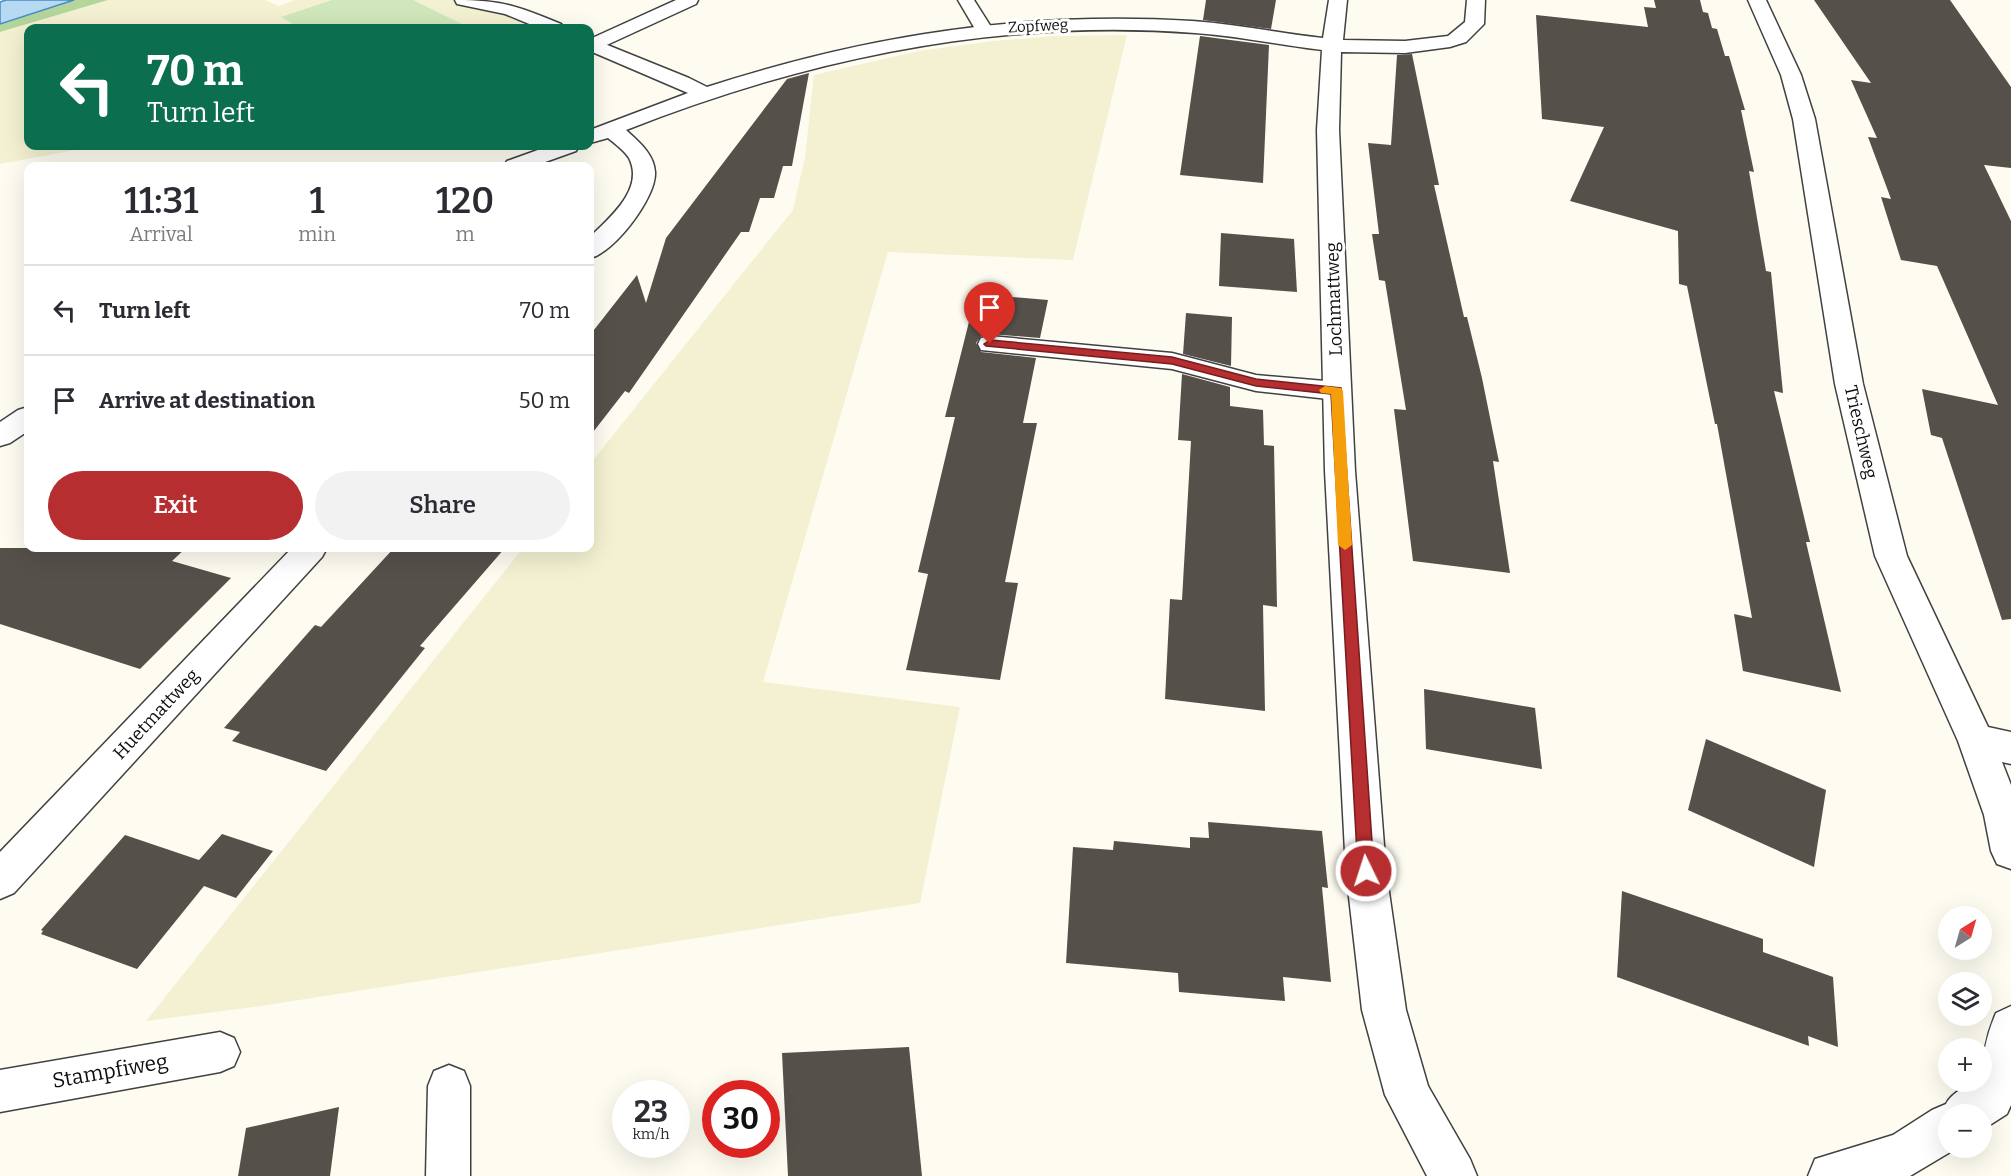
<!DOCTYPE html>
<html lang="en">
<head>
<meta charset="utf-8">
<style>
	body { margin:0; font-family:Bitter,serif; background:#f2f2f3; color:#2b2b33; height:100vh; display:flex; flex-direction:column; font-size:22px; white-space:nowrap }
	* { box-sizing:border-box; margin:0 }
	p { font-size:20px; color:#7c7c81 }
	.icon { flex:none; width:33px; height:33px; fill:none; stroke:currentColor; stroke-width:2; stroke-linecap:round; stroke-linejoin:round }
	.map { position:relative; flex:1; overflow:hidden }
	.details { position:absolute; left:24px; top:162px; width:570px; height:390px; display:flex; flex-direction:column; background:#fff; border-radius:12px; box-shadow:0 6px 24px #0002 }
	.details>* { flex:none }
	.guide { position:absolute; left:24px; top:24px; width:570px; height:126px; border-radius:12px; box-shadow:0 6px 24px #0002; background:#0b6e4f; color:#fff; overflow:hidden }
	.needle { width:39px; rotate:37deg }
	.tools { position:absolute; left:1938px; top:906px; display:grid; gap:12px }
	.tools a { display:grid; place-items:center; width:54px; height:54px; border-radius:50%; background:#fff; box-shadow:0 6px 24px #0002; font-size:30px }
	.speed { position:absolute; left:612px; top:1080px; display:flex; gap:12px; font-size:30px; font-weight:700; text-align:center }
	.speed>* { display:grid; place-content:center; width:78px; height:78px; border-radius:50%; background:#fff; box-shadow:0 6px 24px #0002; line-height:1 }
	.speed small { font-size:15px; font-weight:400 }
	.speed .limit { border:9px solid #d22; background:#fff; color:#111 }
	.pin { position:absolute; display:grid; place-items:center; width:51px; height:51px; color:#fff; margin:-62px -26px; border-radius:50% 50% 50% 0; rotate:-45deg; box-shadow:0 0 6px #0007 }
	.pin .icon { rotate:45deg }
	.me { position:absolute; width:66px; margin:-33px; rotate:356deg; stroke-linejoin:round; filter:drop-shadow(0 0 4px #0008) }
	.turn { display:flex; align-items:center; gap:21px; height:126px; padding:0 24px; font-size:27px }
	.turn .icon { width:78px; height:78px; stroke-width:2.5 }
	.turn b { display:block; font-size:42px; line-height:51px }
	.eta { display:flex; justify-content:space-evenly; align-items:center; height:102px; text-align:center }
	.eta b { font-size:36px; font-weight:600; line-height:42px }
	.cta { display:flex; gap:12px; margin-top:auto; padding:12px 24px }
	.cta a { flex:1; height:69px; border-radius:36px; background:#b62e30; color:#fff; font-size:24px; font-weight:600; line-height:69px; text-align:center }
	.cta a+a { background:#f2f2f3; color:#2b2b33 }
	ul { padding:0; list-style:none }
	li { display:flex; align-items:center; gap:18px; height:90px; padding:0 24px; border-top:2px solid #e1e1e2 }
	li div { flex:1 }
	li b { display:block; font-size:22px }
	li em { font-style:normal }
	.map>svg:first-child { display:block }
</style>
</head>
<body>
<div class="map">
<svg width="2011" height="1176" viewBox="0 0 2011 1176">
	<rect width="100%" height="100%" fill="#fefcf0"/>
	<!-- farmland -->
	<g fill="#f3f1d1">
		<path d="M108 0H265L279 6 295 0H464L511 10 554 28H28V146H97L0 164V32Z"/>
		<path d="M1127 35 1073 260 888 252 763 682 960 707 920 903 261 1006 146 1021 523 548H590V464L793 210 805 157 814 75 919 51 993 41 1056 36Z"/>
	</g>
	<!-- green -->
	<path fill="#d0e7bb" d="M332 0H413L470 28H300L281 17Z"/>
	<!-- forest -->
	<path fill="#b4d69b" d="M74 0H108L0 32V24Z"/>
	<!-- water -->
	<path fill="#b7daf2" stroke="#438dc5" stroke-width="1.5" d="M6 0H74L0 24V2Z"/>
	<!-- building -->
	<g fill="#56504b">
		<path d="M1206 0H1276L1271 29 1203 20Z"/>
		<path d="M1654 0H1700L1703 12 1708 13 1712 28 1717 29 1725 56H1729L1745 110H1741L1754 172 1749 171 1766 271 1771 272 1783 393 1774 391 1810 542H1806L1841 692 1743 671 1734 614 1752 618 1717 424H1715L1687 286 1679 284 1678 231 1570 201 1604 127 1542 119 1536 15 1648 27 1644 7 1656 8Z"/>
		<path d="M1814 0H1950L2011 87V168L1984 165 2011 221V619L2002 620 1942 438 1931 435 1922 389 1998 405 1937 266 1901 260 1881 197 1891 199 1868 137 1877 138 1851 80 1871 83Z"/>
		<path d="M1200 36 1269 45 1263 183 1180 175Z"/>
		<path d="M1412 54 1439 185H1434L1464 317H1467L1482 378 1499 462 1493 461 1510 573 1413 561 1394 409 1406 410 1385 281 1379 280 1372 234H1379L1368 143 1391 145 1397 55Z"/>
		<path d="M809 73 792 166H783L774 198H760L749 232H741L629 393 625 391 590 436V335L637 275 646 303 666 238 787 79Z"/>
		<path d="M1221 233 1294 239 1297 292 1219 286Z"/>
		<path d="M976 294 1048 300 1040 338 990 334 981 336 976 343 981 352 1036 358 1023 423H1037L1005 582 1018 583 1000 680 906 670 928 574 918 572 955 417H945Z"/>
		<path d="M1186 313 1232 317 1231 366 1183 354Z"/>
		<path d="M1182 374 1230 387V406L1263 410 1264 445 1274 446 1277 607 1263 605 1265 711 1165 699 1170 599 1182 600 1191 441 1178 440Z"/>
		<path d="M0 548H186L172 561 231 578 140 669 0 624Z"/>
		<path d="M394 548H505L420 646 425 648 326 771 232 741 240 732 224 728 315 625 321 627Z"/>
		<path d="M1424 689 1535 708 1542 769 1426 749Z"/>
		<path d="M1706 739 1826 790 1814 867 1688 810Z"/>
		<path d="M1208 822 1322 831 1328 888 1322 887 1331 982 1283 977 1285 1001 1179 992 1178 973 1066 963 1073 847 1113 850 1114 841 1190 848V837L1209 838Z"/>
		<path d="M222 834 273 851 236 898 204 886 137 969 41 934 43 931 41 930 125 835 199 860Z"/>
		<path d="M1622 891 1763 939V952L1833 977 1838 1047 1808 1036 1809 1046 1617 977Z"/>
		<path d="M909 1047 922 1176H788L782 1053Z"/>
		<path d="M339 1107 330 1176H238L246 1128Z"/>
	</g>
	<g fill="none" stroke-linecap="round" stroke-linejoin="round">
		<defs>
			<g id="lane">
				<path d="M676 0H698L696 4 598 49 590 50V39Z"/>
				<path d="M958 0H974L993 30 990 34H978Z"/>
				<path d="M990 336 1172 353 1256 375 1337 382 1346 385 1350 391 1346 397 1337 400 1256 391 1172 369 981 350 978 344 981 338Z"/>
				<path d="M220 1032 234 1038 240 1052 234 1066 220 1072 0 1112V1070Z"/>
				<path d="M449 1065 464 1071 470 1086V1176H426L428 1086 434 1071Z"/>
			</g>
			<g id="street">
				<path d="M455 0C501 0 518 6 561 24L564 28H539L505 14 457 4Z"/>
				<path d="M1329 0H1347L1343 40 1405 41 1448 36 1465 22 1467 0H1485L1484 24 1466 42 1450 47 1405 53 1341 52 1339 130 1355 471 1386 871 1406 1010 1428 1086 1470 1159 1477 1176H1427L1385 1095 1362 1010 1346 871 1325 471 1317 130 1322 50C1279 45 1238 36 1195 33 999 18 808 58 626 130 639 142 654 154 655 172 657 197 613 254 590 258V237C609 218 645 189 629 158 624 150 614 143 608 138L590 143V130L688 93 590 51V38L689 78 707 87C868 35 1023 11 1192 21 1236 24 1279 33 1323 38Z"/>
				<path d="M1748 0H1766L1801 75 1815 119 1863 384 1907 556 1988 727 2011 732V764L2002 762 2011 785V869L1997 864 1991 851 1984 815 1958 741 1875 556 1835 384 1793 119 1781 75Z"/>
				<path d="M549 146H579L576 151 534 166H504L507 161Z"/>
				<path d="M28 407V431L10 443 0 446V422L18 410Z"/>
				<path d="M292 548H327L322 557 14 893 0 899V852Z"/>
				<path d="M2011 1006V1105L2007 1114 1982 1130V1114H1948V1148H1957L1910 1176H1808L1815 1159 1893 1135 1932 1110 1946 1104C1951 1093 1971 1082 1982 1082 1982 1056 1986 1036 1996 1013Z"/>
			</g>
		</defs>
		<!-- lane casing -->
		<use href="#lane" stroke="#414141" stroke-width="3"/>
		<!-- street casing -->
		<use href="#street" stroke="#414141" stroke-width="3"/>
		<!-- lane -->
		<use href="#lane" fill="#fff" fill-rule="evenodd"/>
		<!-- street -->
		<use href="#street" fill="#fff" fill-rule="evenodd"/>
	</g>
	<!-- route -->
	<path fill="#b62e30" stroke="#761e1f" stroke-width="1.5" d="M990 340 1172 357 1256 379 1341 388 1374 871 1372 877 1366 879 1360 877 1358 871 1331 394 1256 386 1172 364 986 346 984 344Z"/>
	<!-- slow -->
	<path fill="#f59e0b" d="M1325 386 1341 388 1343 391 1352 545 1345 550 1338 545 1331 394 1321 393 1319 390Z"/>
	<g text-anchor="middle" stroke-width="6" stroke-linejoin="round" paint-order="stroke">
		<!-- far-street labels -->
		<g font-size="15" fill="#0e0e0e" stroke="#fff">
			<text transform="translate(1038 26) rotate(-3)" y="5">Zopfweg</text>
		</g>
		<!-- street labels -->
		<g font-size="18" fill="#0e0e0e" stroke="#fff">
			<text transform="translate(1334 299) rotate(-92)" y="6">Lochmattweg</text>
			<text transform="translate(1861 432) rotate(77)" y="6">Trieschweg</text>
			<text transform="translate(156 714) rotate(-47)" y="6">Huetmattweg</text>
		</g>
		<!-- near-street labels -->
		<g font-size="21" fill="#0e0e0e" stroke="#fff">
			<text transform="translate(110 1071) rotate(-10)" y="7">Stampfiweg</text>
		</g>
	</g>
</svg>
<div class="tools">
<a><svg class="needle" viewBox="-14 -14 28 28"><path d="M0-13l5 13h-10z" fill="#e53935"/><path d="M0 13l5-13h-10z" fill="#7c7c81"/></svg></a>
<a><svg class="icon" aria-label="layers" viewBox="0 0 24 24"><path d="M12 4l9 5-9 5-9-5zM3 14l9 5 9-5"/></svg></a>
<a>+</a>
<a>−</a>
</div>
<div class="speed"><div>23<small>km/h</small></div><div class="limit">30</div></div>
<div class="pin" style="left:990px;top:344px;background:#d93025"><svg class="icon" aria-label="arrive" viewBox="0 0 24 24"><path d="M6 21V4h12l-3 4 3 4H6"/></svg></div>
<svg class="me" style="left:1366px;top:871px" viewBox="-20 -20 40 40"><circle r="17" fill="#b62e30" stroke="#fff" stroke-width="3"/><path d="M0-11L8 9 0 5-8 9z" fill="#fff"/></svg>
<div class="guide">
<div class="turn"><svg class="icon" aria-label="left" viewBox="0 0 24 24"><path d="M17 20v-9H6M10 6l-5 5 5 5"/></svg><div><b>70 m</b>Turn left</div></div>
</div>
<section class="details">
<div class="eta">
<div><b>11:31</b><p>Arrival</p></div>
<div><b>1</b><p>min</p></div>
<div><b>120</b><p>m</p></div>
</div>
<ul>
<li><svg class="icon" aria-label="left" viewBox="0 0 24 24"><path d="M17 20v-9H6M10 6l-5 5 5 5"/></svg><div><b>Turn left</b></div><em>70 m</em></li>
<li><svg class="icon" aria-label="arrive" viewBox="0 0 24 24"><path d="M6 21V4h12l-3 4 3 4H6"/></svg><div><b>Arrive at destination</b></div><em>50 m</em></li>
</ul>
<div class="cta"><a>Exit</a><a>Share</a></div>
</section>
</div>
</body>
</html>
